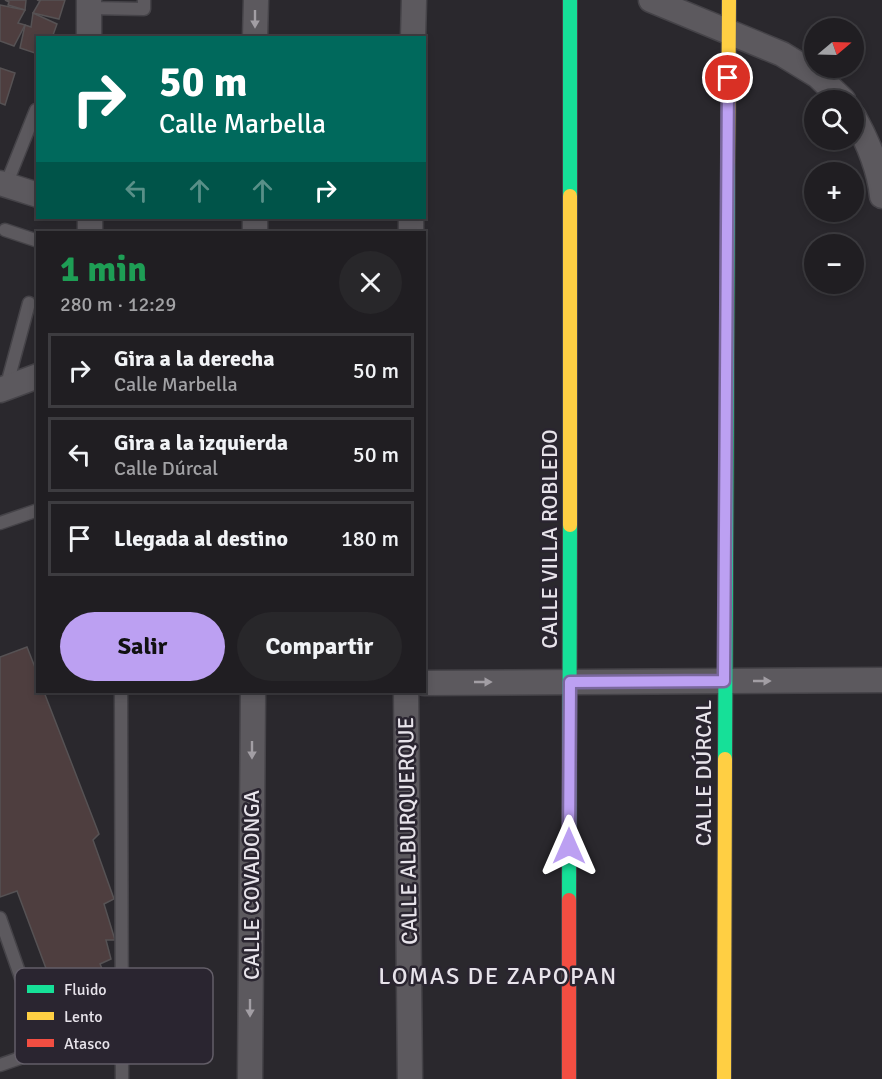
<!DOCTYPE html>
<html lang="es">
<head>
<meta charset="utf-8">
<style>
	body { margin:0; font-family:Signika,sans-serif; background:#28272a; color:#f1f3f6; height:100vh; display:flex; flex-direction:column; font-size:22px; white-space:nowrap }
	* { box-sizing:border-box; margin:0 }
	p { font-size:20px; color:#a2a2a5 }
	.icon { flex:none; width:33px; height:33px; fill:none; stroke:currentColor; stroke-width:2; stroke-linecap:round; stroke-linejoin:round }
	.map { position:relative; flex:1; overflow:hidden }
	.sheet { position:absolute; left:36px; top:231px; width:390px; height:462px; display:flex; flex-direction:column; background:#201e22; border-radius:0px; box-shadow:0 3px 9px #0003,0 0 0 2px #3d3c40 }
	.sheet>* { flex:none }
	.guide { position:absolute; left:36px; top:36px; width:390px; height:183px; border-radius:0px; box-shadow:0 3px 9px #0003,0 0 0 2px #3d3c40; background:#00695c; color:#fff; overflow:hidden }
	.needle { width:39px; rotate:71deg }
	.fabs { position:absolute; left:804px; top:18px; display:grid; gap:12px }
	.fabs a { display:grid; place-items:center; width:60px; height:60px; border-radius:50%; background:#201e22; box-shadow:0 3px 9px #0003,0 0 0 2px #3d3c40; font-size:30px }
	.pin { position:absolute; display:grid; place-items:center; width:51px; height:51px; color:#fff; margin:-26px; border:3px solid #fff; border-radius:50%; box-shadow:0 2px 6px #0007 }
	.me { position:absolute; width:66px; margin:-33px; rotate:0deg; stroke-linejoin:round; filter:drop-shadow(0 0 4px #0008) }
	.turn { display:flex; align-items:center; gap:21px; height:126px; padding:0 24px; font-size:27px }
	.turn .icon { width:78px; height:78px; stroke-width:2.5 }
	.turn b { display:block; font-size:42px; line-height:51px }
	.lanes { display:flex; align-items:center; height:57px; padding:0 24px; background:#0003; justify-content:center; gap:30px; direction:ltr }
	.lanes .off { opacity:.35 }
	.round { display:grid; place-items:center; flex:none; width:63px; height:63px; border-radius:32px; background:#28272a }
	.headline { display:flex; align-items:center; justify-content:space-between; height:102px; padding:0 24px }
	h1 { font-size:36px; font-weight:800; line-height:45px; color:#1e9e55 }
	.action { display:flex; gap:12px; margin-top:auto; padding:12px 24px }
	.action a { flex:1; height:69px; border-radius:36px; background:#bca0f2; color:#111; font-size:24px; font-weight:800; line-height:69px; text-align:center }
	.action a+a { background:#28272a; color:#f1f3f6 }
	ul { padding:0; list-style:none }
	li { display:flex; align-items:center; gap:18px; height:75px; margin:0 12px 9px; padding:0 12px; border:3px solid #3d3c40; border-radius:0px }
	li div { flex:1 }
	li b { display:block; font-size:22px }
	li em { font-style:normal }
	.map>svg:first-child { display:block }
</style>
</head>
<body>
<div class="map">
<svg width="882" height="1079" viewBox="0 0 882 1079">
	<rect width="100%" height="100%" fill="#2a282d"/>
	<!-- building -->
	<g fill="#4e3e3f" stroke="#565254" stroke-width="1.5">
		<path d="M5 0H26L25 10 8 5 9 2Z"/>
		<path d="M37 0H65L59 19 33 13 40 1Z"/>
		<path d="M0 5 25 10 18 23 25 25 14 46 0 41Z"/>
		<path d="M33 13 57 24 52 38H38V54L20 48 25 25 31 27Z"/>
		<path d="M0 68 15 73 5 105 0 103Z"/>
		<path d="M27 647 38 675V692H44L99 834 93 840 114 899 104 904 115 940H106L111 959 100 964 110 987 62 1011 17 891 0 897V657Z"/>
	</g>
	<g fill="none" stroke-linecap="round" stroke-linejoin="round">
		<defs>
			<g id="lane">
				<path d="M89 8 144 9V0"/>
				<path d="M6 185 36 110"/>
				<path d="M5 230 38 241"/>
				<path d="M6 388 29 303"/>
				<path d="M0 523 38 510"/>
				<path d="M121 692 122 1079"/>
				<path d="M0 918 46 1049"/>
				<path d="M0 1065 46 1049 122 1028"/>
			</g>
			<g id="street">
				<path d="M89 0V38"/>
				<path d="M651 0 782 54 818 76 843 100"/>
				<path d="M255 38 256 0"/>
				<path d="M413 38 414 0"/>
				<path d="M854 117C868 142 879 167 882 196"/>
				<path d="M0 183 38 195"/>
				<path d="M90 218V232"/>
				<path d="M255 232V218"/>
				<path d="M411 232V218"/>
				<path d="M0 390 38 376"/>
				<path d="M424 683 882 680"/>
				<path d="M406 692 410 1079"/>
				<path d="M250 1079 253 692"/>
			</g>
			<g id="fast">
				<path d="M570 196V0"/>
				<path d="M725 759 728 161"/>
				<path d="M569 900 570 525"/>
			</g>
			<g id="slow">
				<path d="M728 161 729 0"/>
				<path d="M570 525V196"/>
				<path d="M724 1079 725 759"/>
			</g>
			<path id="jam" d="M569 1079V900"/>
		</defs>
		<!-- lane casing -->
		<use href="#lane" stroke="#454348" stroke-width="15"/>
		<!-- street casing -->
		<use href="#street" stroke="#454348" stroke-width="27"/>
		<!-- fast casing -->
		<use href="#fast" stroke="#454348" stroke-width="16"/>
		<!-- slow casing -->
		<use href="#slow" stroke="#454348" stroke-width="16"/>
		<!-- jam casing -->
		<use href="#jam" stroke="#454348" stroke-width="16"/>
		<!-- lane -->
		<use href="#lane" stroke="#5c595e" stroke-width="12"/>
		<!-- street -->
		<use href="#street" stroke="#5c595e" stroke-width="24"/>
		<!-- fast -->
		<use href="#fast" stroke="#16e098" stroke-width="14"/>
		<!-- slow -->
		<use href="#slow" stroke="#ffcf43" stroke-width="14"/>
		<!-- jam -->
		<use href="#jam" stroke="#f24e42" stroke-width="14"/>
	</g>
	<!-- one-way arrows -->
	<defs><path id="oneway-solid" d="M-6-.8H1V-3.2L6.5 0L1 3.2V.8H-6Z" transform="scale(1.5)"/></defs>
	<g fill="#a29ea4">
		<use href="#oneway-solid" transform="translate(255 19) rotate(90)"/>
		<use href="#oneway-solid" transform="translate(762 681)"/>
		<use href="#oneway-solid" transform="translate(483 682)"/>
		<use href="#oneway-solid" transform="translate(252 750) rotate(90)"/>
		<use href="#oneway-solid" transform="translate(250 1008) rotate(90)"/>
	</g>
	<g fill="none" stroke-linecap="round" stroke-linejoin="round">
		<defs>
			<path id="route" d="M569 846 570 682 724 681 728 78"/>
		</defs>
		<!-- route casing -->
		<use href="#route" stroke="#7a689d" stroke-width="15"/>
		<!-- route -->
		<use href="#route" stroke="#bca0f2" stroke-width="10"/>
	</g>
	<g text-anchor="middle" stroke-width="5" stroke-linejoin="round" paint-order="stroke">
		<!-- street labels -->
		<g font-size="22" fill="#e7e3ea" stroke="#2a2530">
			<text transform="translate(549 539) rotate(-90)" y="8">CALLE VILLA ROBLEDO</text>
			<text transform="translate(703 773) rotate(-90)" y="8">CALLE DÚRCAL</text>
			<text transform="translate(407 831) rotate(-91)" y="8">CALLE ALBURQUERQUE</text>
			<text transform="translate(251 885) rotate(-90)" y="8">CALLE COVADONGA</text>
		</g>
		<!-- neighbourhood labels -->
		<g font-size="24" letter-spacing="1.5" fill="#e7e3ea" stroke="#2a2530">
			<text x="498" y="984">LOMAS DE ZAPOPAN</text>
		</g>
	</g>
	<!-- legend -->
	<rect x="15" y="968" width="198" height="96" rx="9" fill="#2a2530" stroke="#635e68" stroke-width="1.5"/>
	<rect x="27" y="985" width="27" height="8" fill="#16e098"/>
	<rect x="27" y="1012" width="27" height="8" fill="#ffcf43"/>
	<rect x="27" y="1039" width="27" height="8" fill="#f24e42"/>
	<g font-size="16" fill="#e7e3ea">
		<text x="64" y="995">Fluido</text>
		<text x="64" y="1022">Lento</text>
		<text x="64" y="1049">Atasco</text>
	</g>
</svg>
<div class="fabs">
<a><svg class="needle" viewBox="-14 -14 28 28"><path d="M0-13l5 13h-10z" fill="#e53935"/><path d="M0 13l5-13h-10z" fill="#a2a2a5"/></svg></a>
<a><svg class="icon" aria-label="search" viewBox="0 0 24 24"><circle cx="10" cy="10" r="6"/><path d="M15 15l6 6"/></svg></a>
<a>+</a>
<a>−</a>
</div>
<div class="pin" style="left:728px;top:78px;background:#d93025"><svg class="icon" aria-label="arrive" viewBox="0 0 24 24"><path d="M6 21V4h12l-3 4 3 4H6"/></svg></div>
<svg class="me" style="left:569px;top:846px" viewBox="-20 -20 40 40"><path d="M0-17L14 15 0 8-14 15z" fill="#bca0f2" stroke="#fff" stroke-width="4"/></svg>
<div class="guide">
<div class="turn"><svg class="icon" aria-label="right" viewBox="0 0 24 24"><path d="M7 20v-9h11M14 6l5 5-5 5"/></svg><div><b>50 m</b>Calle Marbella</div></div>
<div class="lanes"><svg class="icon off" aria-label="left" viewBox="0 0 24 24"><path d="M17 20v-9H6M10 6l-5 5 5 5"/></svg><svg class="icon off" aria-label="ahead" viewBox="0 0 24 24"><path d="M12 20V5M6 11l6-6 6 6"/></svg><svg class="icon off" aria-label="ahead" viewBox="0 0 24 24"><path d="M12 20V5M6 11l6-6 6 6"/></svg><svg class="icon" aria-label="right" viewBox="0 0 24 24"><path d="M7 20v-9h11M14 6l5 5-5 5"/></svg></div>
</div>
<section class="sheet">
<div class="headline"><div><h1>1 min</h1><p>280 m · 12:29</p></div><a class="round"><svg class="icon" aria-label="close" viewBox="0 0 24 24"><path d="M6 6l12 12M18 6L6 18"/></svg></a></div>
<ul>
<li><svg class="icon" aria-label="right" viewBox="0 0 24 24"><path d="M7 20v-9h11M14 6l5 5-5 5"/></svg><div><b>Gira a la derecha</b><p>Calle Marbella</p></div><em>50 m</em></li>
<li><svg class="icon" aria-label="left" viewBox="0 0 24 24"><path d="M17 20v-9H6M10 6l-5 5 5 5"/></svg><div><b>Gira a la izquierda</b><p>Calle Dúrcal</p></div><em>50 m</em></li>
<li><svg class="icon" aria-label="arrive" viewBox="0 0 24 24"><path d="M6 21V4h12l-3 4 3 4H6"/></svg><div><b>Llegada al destino</b></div><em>180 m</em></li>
</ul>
<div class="action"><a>Salir</a><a>Compartir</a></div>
</section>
</div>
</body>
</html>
